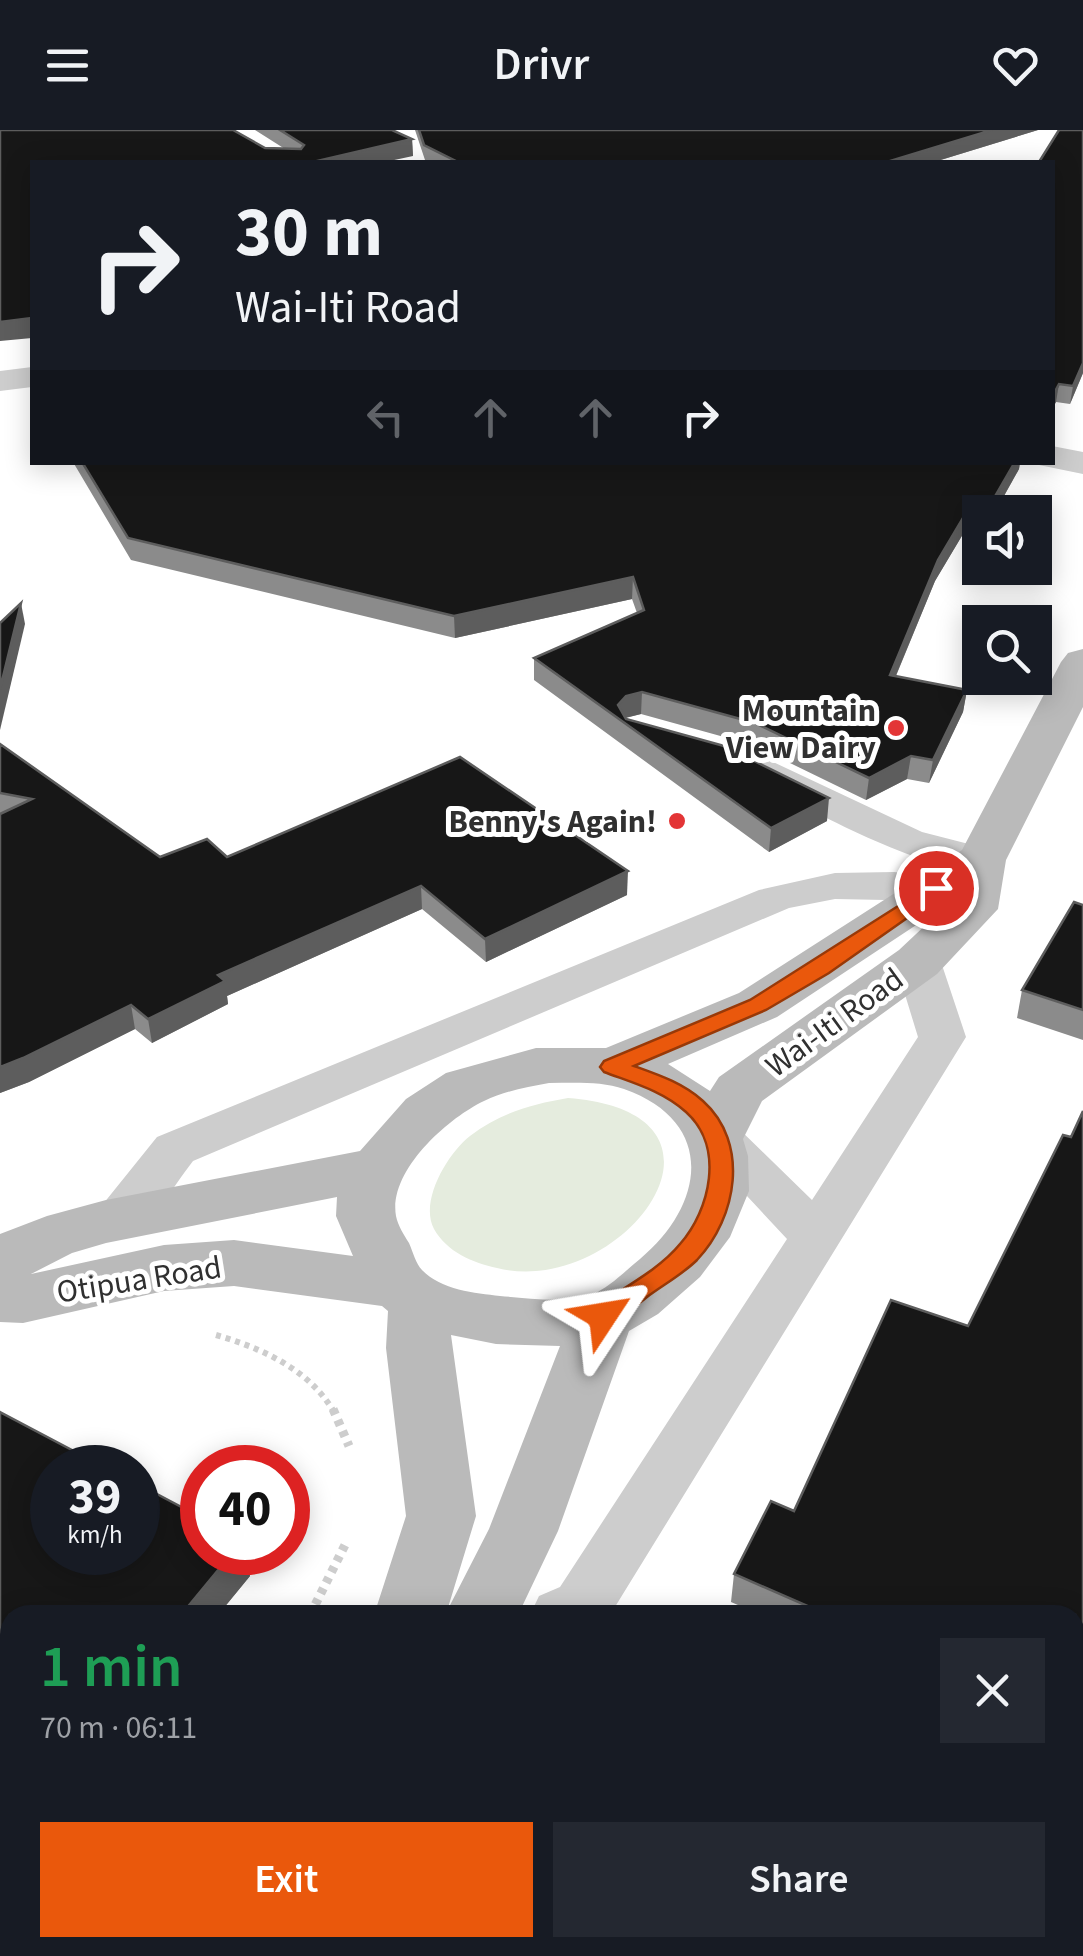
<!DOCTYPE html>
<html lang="en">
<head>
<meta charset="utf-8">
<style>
	body { margin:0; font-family:"Source Sans 3",sans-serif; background:#242831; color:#f1f3f6; height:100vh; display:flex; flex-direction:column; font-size:38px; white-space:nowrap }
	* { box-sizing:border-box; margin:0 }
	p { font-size:32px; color:#9ea1a6 }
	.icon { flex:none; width:55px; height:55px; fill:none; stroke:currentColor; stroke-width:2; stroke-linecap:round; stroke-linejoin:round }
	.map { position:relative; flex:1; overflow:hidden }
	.drawer { position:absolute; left:0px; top:1475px; width:1085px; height:352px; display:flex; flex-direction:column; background:#171b24; border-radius:30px 30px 0 0; box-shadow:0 5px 25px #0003 }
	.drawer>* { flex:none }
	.top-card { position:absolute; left:30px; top:30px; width:1025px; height:305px; border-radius:0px; box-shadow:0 5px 25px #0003; background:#171b24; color:#f1f3f6; overflow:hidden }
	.controls { position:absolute; left:962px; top:365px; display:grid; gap:20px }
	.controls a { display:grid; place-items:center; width:90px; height:90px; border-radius:0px; background:#171b24; box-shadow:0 5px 25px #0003; font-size:50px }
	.speed { position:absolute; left:30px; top:1315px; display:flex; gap:20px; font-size:50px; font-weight:700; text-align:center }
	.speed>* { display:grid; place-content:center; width:130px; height:130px; border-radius:50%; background:#171b24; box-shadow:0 5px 25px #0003; line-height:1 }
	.speed small { font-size:25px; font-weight:400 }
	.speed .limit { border:15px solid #d22; background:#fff; color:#111 }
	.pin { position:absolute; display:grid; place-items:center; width:85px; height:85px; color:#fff; margin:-42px; border:5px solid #fff; border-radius:50%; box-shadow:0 2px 10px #0007 }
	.me { position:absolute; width:110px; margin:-55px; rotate:57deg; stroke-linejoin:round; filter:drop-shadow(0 0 8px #0008) }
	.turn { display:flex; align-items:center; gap:35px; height:210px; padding:0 40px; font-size:45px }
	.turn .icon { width:130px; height:130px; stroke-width:2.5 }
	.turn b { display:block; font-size:70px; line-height:85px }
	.lanes { display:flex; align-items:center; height:95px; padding:0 40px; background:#0003; justify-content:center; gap:50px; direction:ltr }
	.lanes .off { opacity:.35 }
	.round { display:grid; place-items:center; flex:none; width:105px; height:105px; border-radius:0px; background:#242831 }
	.head { display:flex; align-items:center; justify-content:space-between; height:170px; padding:0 40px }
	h1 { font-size:60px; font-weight:600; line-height:75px; color:#1e9e55 }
	.primary-button { display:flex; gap:20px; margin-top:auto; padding:20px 40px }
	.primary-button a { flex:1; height:115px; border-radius:0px; background:#ea580c; color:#fff; font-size:40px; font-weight:600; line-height:115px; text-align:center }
	.primary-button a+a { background:#242831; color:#f1f3f6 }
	header { display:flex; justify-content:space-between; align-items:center; height:130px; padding:0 40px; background:#171b24; font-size:45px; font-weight:600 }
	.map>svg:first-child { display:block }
</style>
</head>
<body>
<header><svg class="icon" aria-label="menu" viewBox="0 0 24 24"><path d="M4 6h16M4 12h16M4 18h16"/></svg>Drivr<svg class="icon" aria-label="heart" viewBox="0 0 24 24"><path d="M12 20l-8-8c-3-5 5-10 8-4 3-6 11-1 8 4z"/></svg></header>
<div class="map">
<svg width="1083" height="1826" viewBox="0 0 1083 1826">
	<rect width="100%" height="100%" fill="#fff"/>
	<!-- green -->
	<path fill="#e5ecde" d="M568 968C762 983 622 1169 497 1138 473 1133 447 1122 434 1099 419 1071 448 1023 470 1006 500 983 532 974 568 968Z"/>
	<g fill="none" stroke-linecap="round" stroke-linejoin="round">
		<!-- path-far1 -->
		<path stroke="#cdcdcd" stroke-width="6" stroke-dasharray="5 5" stroke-linecap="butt" d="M216 1205C261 1218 309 1239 334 1282"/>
		<!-- path -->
		<g stroke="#cdcdcd" stroke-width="9" stroke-dasharray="6 6" stroke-linecap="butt">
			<path d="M333 1279 349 1316"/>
			<path d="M310 1485 345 1415"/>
		</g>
		<!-- lane -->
		<g fill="#cdcdcd" fill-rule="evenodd">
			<path d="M771 631 922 702 996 721 1002 730 996 739C939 753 810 679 757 652L751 643 757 634Z"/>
			<path d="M894 742 951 749 958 758 951 767 936 771 835 769 789 778 193 1031C167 1064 143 1116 99 1102L91 1089 157 1007 759 760 835 743Z"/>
			<path d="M918 818 934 822 941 832 966 907 610 1485H530L539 1466 560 1457 787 1109 691 1006 698 994 716 989 734 994 812 1070 918 907 895 832 902 822Z"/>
		</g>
		<!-- street -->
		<g fill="#cdcdcd" fill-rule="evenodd">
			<path d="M32 237V257L0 261V241Z"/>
			<path d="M1052 316 1083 322V344L1039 335 1052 332Z"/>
		</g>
		<!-- secondary -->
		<g fill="#bababa" fill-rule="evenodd">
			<path d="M1083 519V577L1006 730 998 779 937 844 762 971 743 1009 748 1026 749 1061 730 1107 700 1147 658 1184 629 1201 558 1401 518 1485H374L406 1386 386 1218 388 1181 382 1176 234 1156 164 1161 23 1193 0 1192V1104L47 1086 106 1070 360 1021 406 969 446 943 536 918H606L739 863 962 720 1061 532 1068 523ZM948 774 899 820 719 947 710 961 668 934 777 887ZM549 953C573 953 601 951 624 959 717 992 705 1075 640 1129 625 1141 609 1158 591 1165 564 1174 527 1168 500 1166 475 1163 441 1160 422 1140 416 1134 413 1122 409 1113 404 1105 398 1096 396 1086 388 1041 448 988 484 971 505 961 526 957 549 953ZM337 1067 336 1086 353 1126 234 1110 164 1115 31 1144 72 1123 106 1113ZM451 1205 496 1214 560 1216 489 1399 447 1481 476 1386Z"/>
			<path d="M189 1818H274L271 1826H185Z"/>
		</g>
	</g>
	<!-- wall -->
	<g fill="#8b8b8b">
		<path d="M255 0H392L412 9 413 26 32 32 265 18 285 19Z"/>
		<path d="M415 0H1038L934 32H429L425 30Z"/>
		<path d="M1083 0V243L1070 274 1056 272 1052 279V32Z"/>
		<path d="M73 332H1020L1019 339 995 382H980V407L963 404 935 451 896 546 967 560 963 582 929 653 907 649 866 670 753 615 641 584 625 588 827 691 769 722 534 550V528L637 483 632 469 455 508 131 430Z"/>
		<path d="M0 614 160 727H227L627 765 486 832 422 779 227 866 228 874 152 913 135 899 29 952 0 963Z"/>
		<path d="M1083 775V910L1017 888 1022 860Z"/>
		<path d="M1083 981V1628L1075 1624V1485H761L731 1472 734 1444 968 1196 1071 1007Z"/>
		<path d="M0 1282 202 1422H246L250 1446 218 1485H10V1595L0 1593Z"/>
		<path d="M926 1818H981L977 1826H942Z"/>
	</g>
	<!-- shaded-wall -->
	<g fill="#5d5d5d">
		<path d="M992 0H1038L934 32H887Z"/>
		<path d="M412 9 413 26 385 32H313Z"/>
		<path d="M32 188V208L0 211V192Z"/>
		<path d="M1083 233V243L1070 274 1073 256Z"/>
		<path d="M1059 254 1056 272 1052 279V267Z"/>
		<path d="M1015 332H1020L1019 339 995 382H986Z"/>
		<path d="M966 383 963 404 935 451 887 567 890 545 938 430Z"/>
		<path d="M633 447 632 469 455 508 454 486Z"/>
		<path d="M21 473 25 494 0 600V559Z"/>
		<path d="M967 560 963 582 929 653 933 630Z"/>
		<path d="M642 562 641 584 625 588 618 575 626 566Z"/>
		<path d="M911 626 907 649 866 670 869 648Z"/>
		<path d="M829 668 827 691 769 722 771 698Z"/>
		<path d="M628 741 627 765 486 832 485 809Z"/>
		<path d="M421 756 422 779 227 866 228 874 152 913 148 889 218 845Z"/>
		<path d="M131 875 135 899 29 952 0 963V937Z"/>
		<path d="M233 1422H246L250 1446 218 1485H181Z"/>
	</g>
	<!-- building -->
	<g fill="#171717" stroke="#5d5d5d" stroke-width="2.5">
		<path d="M0 0H233L265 18 301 19 304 15 280 0H392L412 9 313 32H32V188L0 192Z"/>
		<path d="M419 0H992L887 32H458L424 15Z"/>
		<path d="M1059 0H1083V233L1073 256 1059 254 1052 267V32H1039Z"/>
		<path d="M82 332H1015L986 382H980V386L966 383 938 430 890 545 967 560 933 630 911 626 869 648 755 593 642 562 626 566 618 575 626 589 724 616 829 668 771 698 534 528 644 480 633 447 454 486 128 408Z"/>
		<path d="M21 473 0 559V493Z"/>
		<path d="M0 614 160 727 207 709 227 727 460 627 628 741 485 809 421 756 218 845 225 851 148 889 131 875 23 928 0 937V684L32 669 0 663Z"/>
		<path d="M1074 772 1083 775V880L1022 860Z"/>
		<path d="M1083 981V1597L1075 1593V1485H828L734 1444 771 1371 794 1381 891 1170 968 1196 1063 1005 1071 1007Z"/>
		<path d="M0 1282 106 1338H52V1422H138V1354L202 1388V1422H233L181 1485H94L91 1484 90 1485H10V1562L0 1560Z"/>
		<path d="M532 1818H748L763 1826H528Z"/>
		<path d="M956 1818H979L975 1826Z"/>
	</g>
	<!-- route -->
	<path fill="#ea580c" stroke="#983908" stroke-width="2.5" d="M936 752 944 753 947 758 944 762 829 843 766 880 634 936C659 945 683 953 703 971 750 1013 737 1088 697 1130 683 1144 663 1155 647 1167 631 1179 614 1199 594 1193L590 1186 594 1178C621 1159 659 1140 680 1114 710 1080 725 1017 686 982 663 961 633 953 604 942L600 937 604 931 750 870Z"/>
	<!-- markers -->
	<g fill="#e33536" stroke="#fff" stroke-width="4">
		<circle cx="896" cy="598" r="10"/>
		<circle cx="677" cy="691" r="10"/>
	</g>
	<g text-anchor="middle" stroke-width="10" stroke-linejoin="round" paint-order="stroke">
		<!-- poi labels -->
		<g font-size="32" font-weight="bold" fill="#303030" stroke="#fff" text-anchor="end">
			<text x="876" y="591">Mountain<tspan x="876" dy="37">View Dairy</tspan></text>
			<text x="657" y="702">Benny's Again!</text>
		</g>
		<!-- street labels -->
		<g font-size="32" fill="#303030" stroke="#fff">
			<text transform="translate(834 892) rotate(-36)" y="11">Wai-Iti Road</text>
			<text transform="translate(139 1149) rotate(-9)" y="11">Otipua Road</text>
		</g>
	</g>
</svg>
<div class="controls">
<a><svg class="icon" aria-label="sound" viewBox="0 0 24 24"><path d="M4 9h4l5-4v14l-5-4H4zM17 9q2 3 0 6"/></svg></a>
<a><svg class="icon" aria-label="search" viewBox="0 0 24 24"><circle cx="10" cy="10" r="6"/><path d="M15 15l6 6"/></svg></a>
</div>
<div class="speed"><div>39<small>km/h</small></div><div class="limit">40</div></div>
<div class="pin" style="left:936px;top:758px;background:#d93025"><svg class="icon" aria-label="arrive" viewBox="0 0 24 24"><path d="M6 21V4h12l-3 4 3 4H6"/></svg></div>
<svg class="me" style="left:603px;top:1186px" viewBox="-20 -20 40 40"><path d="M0-17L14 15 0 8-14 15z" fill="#ea580c" stroke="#fff" stroke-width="4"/></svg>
<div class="top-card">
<div class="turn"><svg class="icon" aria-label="right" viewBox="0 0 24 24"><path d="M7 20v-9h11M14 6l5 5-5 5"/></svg><div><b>30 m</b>Wai-Iti Road</div></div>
<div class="lanes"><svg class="icon off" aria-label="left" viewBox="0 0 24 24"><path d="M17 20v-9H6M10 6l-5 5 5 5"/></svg><svg class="icon off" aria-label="ahead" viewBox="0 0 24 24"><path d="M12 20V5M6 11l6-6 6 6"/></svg><svg class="icon off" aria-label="ahead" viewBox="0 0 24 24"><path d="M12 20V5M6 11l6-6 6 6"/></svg><svg class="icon" aria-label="right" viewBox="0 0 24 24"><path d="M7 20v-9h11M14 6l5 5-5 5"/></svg></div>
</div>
<section class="drawer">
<div class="head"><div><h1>1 min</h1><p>70 m · 06:11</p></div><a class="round"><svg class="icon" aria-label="close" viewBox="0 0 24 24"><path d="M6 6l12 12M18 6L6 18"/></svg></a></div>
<div class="primary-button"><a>Exit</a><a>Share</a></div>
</section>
</div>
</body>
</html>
